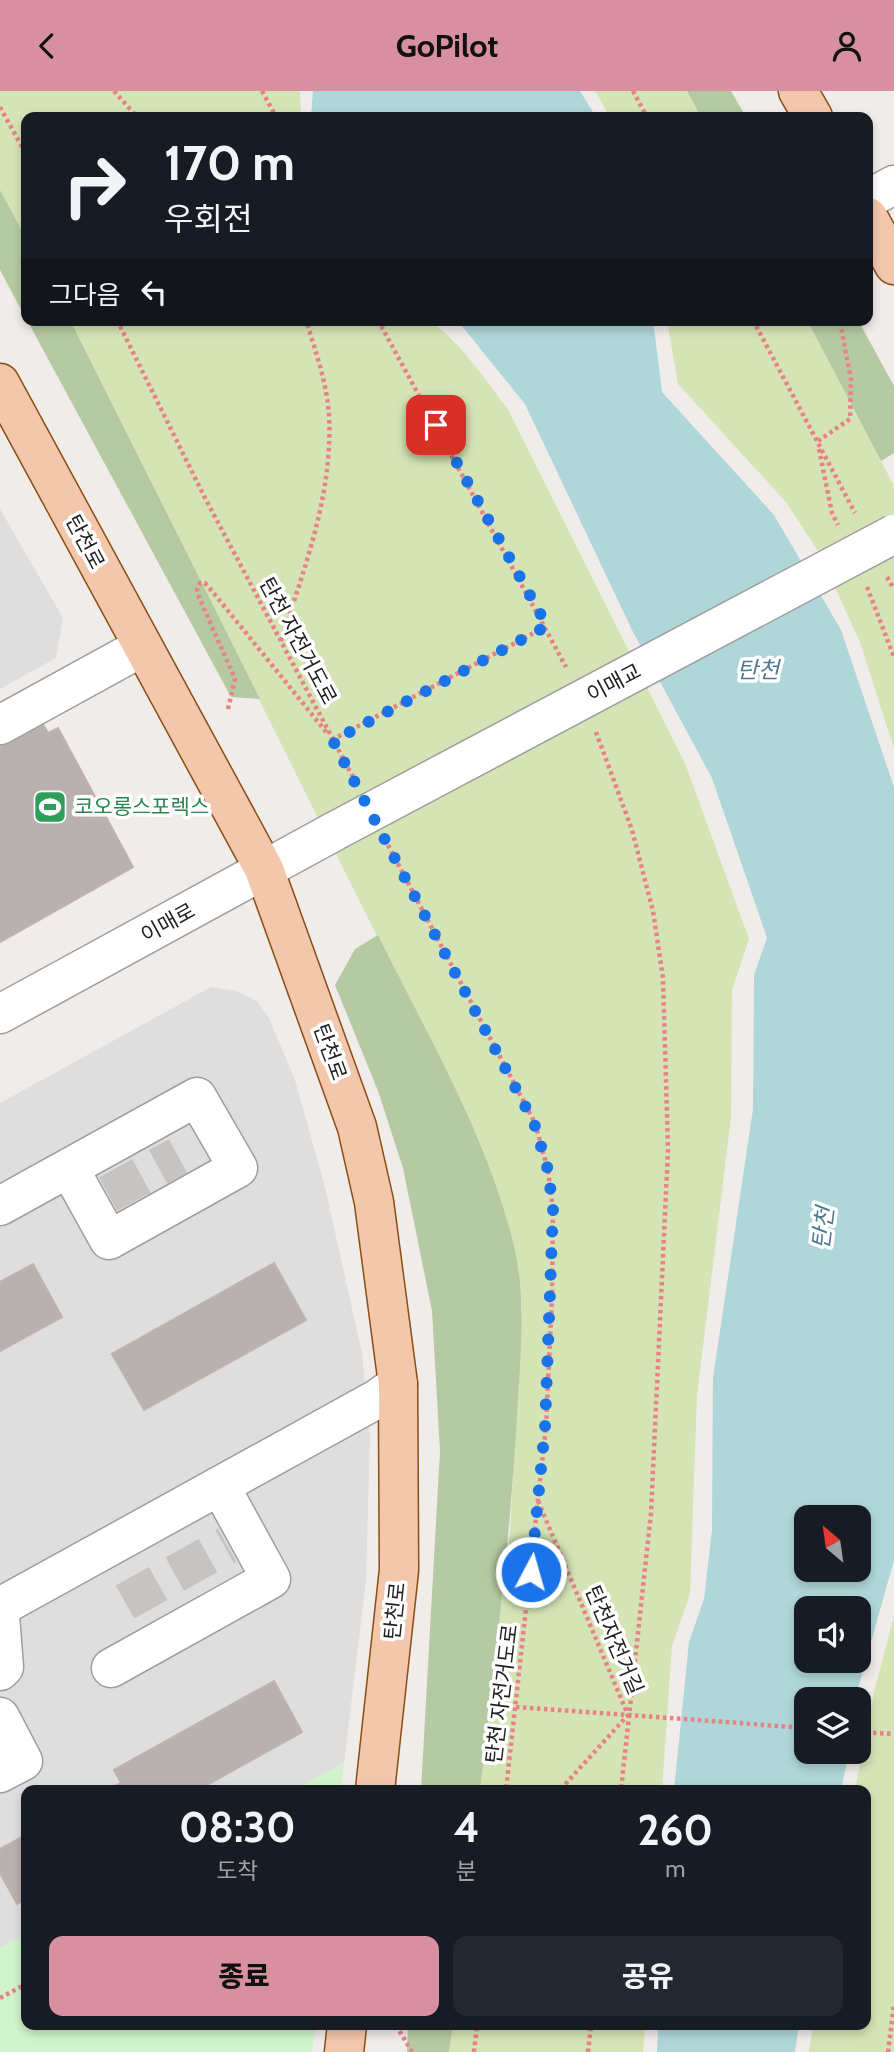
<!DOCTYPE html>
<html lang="ko">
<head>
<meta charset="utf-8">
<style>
	body { margin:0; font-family:Cabin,"Noto Sans KR",sans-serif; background:#242831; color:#f1f3f6; height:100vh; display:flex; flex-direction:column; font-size:26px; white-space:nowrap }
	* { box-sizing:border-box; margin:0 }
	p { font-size:23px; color:#9ea1a6 }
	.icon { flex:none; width:38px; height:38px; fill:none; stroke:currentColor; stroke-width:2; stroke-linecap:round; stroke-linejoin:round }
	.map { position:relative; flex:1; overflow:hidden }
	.details { position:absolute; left:21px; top:1694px; width:850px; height:245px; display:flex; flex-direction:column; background:#171b24; border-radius:14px; box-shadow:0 4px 10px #0003 }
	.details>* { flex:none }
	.guide { position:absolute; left:21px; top:21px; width:852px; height:214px; border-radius:14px; box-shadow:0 4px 10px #0003; background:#171b24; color:#f1f3f6; overflow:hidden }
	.needle { width:46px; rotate:331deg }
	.tools { position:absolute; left:794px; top:1414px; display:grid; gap:14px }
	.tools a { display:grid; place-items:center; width:77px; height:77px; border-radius:14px; background:#171b24; box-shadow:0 4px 10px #0003; font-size:35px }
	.pin { position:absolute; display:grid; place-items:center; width:60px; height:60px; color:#fff; margin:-30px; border-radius:14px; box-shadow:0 4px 10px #0006 }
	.me { position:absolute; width:77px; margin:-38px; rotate:6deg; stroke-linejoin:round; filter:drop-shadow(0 0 5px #0008) }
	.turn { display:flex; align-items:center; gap:24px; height:147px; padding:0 28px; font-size:32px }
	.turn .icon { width:91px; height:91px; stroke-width:2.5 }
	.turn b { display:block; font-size:49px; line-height:60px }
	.then { display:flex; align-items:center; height:66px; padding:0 28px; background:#0003; gap:14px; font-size:26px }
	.eta { display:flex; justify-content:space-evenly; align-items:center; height:119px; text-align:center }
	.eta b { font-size:42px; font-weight:800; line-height:49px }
	.primary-button { display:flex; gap:14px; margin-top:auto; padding:14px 28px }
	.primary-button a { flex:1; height:80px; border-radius:14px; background:#d890a0; color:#111; font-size:28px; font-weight:800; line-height:80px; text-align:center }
	.primary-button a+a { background:#242831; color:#f1f3f6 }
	header { display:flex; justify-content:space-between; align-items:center; height:91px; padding:0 28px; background:#d890a0; color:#111; font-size:32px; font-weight:800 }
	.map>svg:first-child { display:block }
</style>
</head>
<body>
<header><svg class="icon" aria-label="back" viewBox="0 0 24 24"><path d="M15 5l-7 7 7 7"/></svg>GoPilot<svg class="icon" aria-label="person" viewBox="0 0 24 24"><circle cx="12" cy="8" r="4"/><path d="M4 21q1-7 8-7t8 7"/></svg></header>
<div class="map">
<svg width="894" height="1961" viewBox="0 0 894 1961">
	<rect width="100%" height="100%" fill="#f0ece9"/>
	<!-- residential -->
	<g fill="#dfdede">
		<path d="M0 418 63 527 56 567 0 598Z"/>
		<path d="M211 896 237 900 257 910 269 927 295 989 325 1096 362 1262 370 1346 366 1490 344 1672 293 1699H26V1843L0 1857V1012Z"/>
	</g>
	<!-- grass -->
	<g fill="#d5e4b5">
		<path d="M0 0H300L301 26H26V147L0 99Z"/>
		<path d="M595 0H687L701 26H610Z"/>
		<path d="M70 229H429C461 252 486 289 509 320L685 672 749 848 732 899 731 1027 697 1304 690 1503 672 1555 662 1699H480L510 1441 522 1215 494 1094 467 1026Z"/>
		<path d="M667 229H807L894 395V658L860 551 818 460 786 411 678 293Z"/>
		<path d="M894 1525V1961H809L813 1934H866V1699H855L875 1597Z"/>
		<path d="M453 1934H645L643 1961H449Z"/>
	</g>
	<!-- forest -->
	<g fill="#b5caa2">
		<path d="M687 0H731L746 26H701Z"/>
		<path d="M0 99 26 147V228L0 179Z"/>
		<path d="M27 229H70L260 608 231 606Z"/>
		<path d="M807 229H858L894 295V362L881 370Z"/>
		<path d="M378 844C427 944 488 1046 514 1155 527 1210 520 1268 517 1324 510 1450 495 1574 480 1699H421L440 1360 432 1220 403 1077 378 1000 335 894 355 858Z"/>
		<path d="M408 1934H453L449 1961H407Z"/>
	</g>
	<!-- park -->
	<g fill="#d0f4cc">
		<path d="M344 1672 341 1699H293Z"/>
		<path d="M26 1843V1934H315L312 1961H0V1857Z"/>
	</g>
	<!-- water -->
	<g fill="#afd6d8" fill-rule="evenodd">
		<path d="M313 0H580L596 26H311Z"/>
		<path d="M457 229H653L662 301 774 424 841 539 894 696V1469L855 1608H807V1661H849L841 1699H674L689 1551 704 1508 712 1439 713 1287 753 1018 754 884 767 847 712 687 632 539 525 313ZM807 1426H859V1479H807ZM807 1517H859V1570H807Z"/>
		<path d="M658 1934H799L795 1961H657Z"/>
	</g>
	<!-- building -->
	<g fill="#b9b1af" stroke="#c0b2ad" stroke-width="2">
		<path d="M42 632 48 642 58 637 133 776 0 851V656Z"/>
		<path d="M274 1172 306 1229 144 1319 112 1263Z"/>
		<path d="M33 1173 62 1226 0 1260V1191Z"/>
		<path d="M274 1590 302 1641 198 1699H125L114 1679Z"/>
		<path d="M121 1692 125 1699H108Z"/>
		<path d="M26 1744V1808L17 1813 0 1782V1758Z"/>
	</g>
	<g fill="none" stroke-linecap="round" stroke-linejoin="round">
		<!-- minor-tunnel -->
		<g stroke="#c7c3c1" stroke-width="38" stroke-dasharray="38 19" stroke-linecap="butt">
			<path d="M108 1103 178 1065"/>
			<path d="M125 1511 227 1454"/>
		</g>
		<defs>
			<g id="minor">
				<path d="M868 108 894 94"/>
				<path d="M0 634 142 556"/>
				<path d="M0 923 335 740"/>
				<path d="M0 1115 197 1006 238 1077 109 1149 69 1077"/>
				<path d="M0 1516 377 1308 398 1293"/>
				<path d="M0 1525 4 1576 0 1580"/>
				<path d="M111 1577 271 1488 220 1395"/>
				<path d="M0 1626 23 1670 0 1682"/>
			</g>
			<g id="major">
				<path d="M798 0 813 26"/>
				<path d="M868 126 894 174"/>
				<path d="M0 292 264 778 357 1036 374 1111 398 1293 399 1479 375 1699"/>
				<path d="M344 1961 347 1934"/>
			</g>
		</defs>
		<!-- minor casing -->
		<use href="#minor" stroke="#9e9e9e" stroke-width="41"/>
		<!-- major casing -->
		<use href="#major" stroke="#8c4d12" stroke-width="41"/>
		<!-- path -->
		<g stroke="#ea8088" stroke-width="4.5" stroke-dasharray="3.5 3.5" stroke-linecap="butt">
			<path d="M114 0 137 26"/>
			<path d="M262 0 276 26"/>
			<path d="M633 0 647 26"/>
			<path d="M0 16 26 63"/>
			<path d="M117 229 204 405 355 690"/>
			<path d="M378 229 566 576"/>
			<path d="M753 229 855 422"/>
			<path d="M818 350 850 328 851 289 841 236 843 229"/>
			<path d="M819 358 832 422 838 434"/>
			<path d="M887 486 894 498"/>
			<path d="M867 496 894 566"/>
			<path d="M281 550C305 475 333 403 329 324 327 292 315 259 306 229"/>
			<path d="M228 618 235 588 199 506 197 498 200 492H205L212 500 327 642"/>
			<path d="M596 641 632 739 653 820 663 887 668 1059 651 1422 621 1699"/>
			<path d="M332 649 547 535"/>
			<path d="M388 754 535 1032 548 1079 553 1119 552 1207 546 1336 506 1699"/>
			<path d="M538 1410 628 1624 560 1699"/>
			<path d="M516 1616 628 1624"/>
			<path d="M859 1641 894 1643"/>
			<path d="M0 1907 26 1893"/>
			<path d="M396 1934 412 1961"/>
			<path d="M474 1961 477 1934"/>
			<path d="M588 1961 591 1934"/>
			<path d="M888 1961 894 1913"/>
		</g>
		<!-- minor -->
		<use href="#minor" stroke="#fff" stroke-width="38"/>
		<!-- major -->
		<use href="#major" stroke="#f2c7ac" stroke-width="38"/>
		<defs>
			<path id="minor-bridge" d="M335 740 894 443"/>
		</defs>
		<!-- minor-bridge casing -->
		<use href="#minor-bridge" stroke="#9e9e9e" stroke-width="41" stroke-linecap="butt"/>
		<!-- path-bridge -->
		<path stroke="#ea8088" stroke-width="4.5" stroke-dasharray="3.5 3.5" stroke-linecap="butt" d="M628 1624 807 1637"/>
		<!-- minor-bridge -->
		<use href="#minor-bridge" stroke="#fff" stroke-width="38"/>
	</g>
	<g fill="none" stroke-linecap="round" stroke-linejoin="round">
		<!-- route -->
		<path stroke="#1a73e8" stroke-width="12" stroke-dasharray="0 21.6" d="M436 334 547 535 333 650 534 1032 548 1079 553 1119 545 1336 531 1481"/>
	</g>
	<!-- icons -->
	<defs>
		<symbol id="stadium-square" viewBox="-11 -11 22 22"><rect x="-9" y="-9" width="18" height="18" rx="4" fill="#2e9e5b" stroke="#fff"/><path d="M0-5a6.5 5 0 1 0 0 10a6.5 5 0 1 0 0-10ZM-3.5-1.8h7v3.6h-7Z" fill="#fff"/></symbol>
	</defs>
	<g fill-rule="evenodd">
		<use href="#stadium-square" x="31" y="697" width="38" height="38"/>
	</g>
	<g text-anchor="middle" stroke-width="7" stroke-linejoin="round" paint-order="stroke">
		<!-- street labels -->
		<g font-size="21" fill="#212121" stroke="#fff">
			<text transform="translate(85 451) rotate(62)" y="7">탄천로</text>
			<text transform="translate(298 550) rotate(62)" y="7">탄천 자전거도로</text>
			<text transform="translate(614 592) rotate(-28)" y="7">이매교</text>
			<text transform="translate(168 832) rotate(-29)" y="7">이매로</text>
			<text transform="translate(330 961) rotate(70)" y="7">탄천로</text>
			<text transform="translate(395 1520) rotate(-84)" y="7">탄천로</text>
			<text transform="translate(614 1549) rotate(67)" y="7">탄천자전거길</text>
			<text transform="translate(502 1603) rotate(-83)" y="7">탄천 자전거도로</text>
		</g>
		<!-- leisure labels -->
		<g font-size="21" fill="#27864d" stroke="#fff" text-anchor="start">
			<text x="74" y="723">코오롱스포렉스</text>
		</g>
		<!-- water labels -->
		<g font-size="23" font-style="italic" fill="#4d7a90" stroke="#fff">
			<text x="758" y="587">탄천</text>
			<text transform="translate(823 1137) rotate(-83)" y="8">탄천</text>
		</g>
	</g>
</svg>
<div class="tools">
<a><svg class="needle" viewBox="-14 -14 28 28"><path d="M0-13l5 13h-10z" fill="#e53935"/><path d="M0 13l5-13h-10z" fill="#9ea1a6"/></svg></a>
<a><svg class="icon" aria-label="sound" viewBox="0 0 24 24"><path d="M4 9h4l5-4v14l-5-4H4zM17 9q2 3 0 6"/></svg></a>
<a><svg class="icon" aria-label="layers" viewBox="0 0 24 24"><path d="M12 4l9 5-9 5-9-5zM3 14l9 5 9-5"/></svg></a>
</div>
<div class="pin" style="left:436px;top:334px;background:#d93025"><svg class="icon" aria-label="arrive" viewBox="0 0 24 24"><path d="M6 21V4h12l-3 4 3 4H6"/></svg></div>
<svg class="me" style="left:531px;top:1481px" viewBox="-20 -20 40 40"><circle r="17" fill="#1a73e8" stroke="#fff" stroke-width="3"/><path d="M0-11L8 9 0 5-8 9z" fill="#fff"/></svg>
<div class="guide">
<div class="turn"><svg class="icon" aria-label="right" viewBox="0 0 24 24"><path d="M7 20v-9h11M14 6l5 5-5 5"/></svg><div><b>170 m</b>우회전</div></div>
<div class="then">그다음<svg class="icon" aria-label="left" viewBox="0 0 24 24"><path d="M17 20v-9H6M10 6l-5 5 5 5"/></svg></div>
</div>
<section class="details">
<div class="eta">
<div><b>08:30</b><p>도착</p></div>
<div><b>4</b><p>분</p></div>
<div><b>260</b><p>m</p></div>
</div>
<div class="primary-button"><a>종료</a><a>공유</a></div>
</section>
</div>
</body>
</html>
